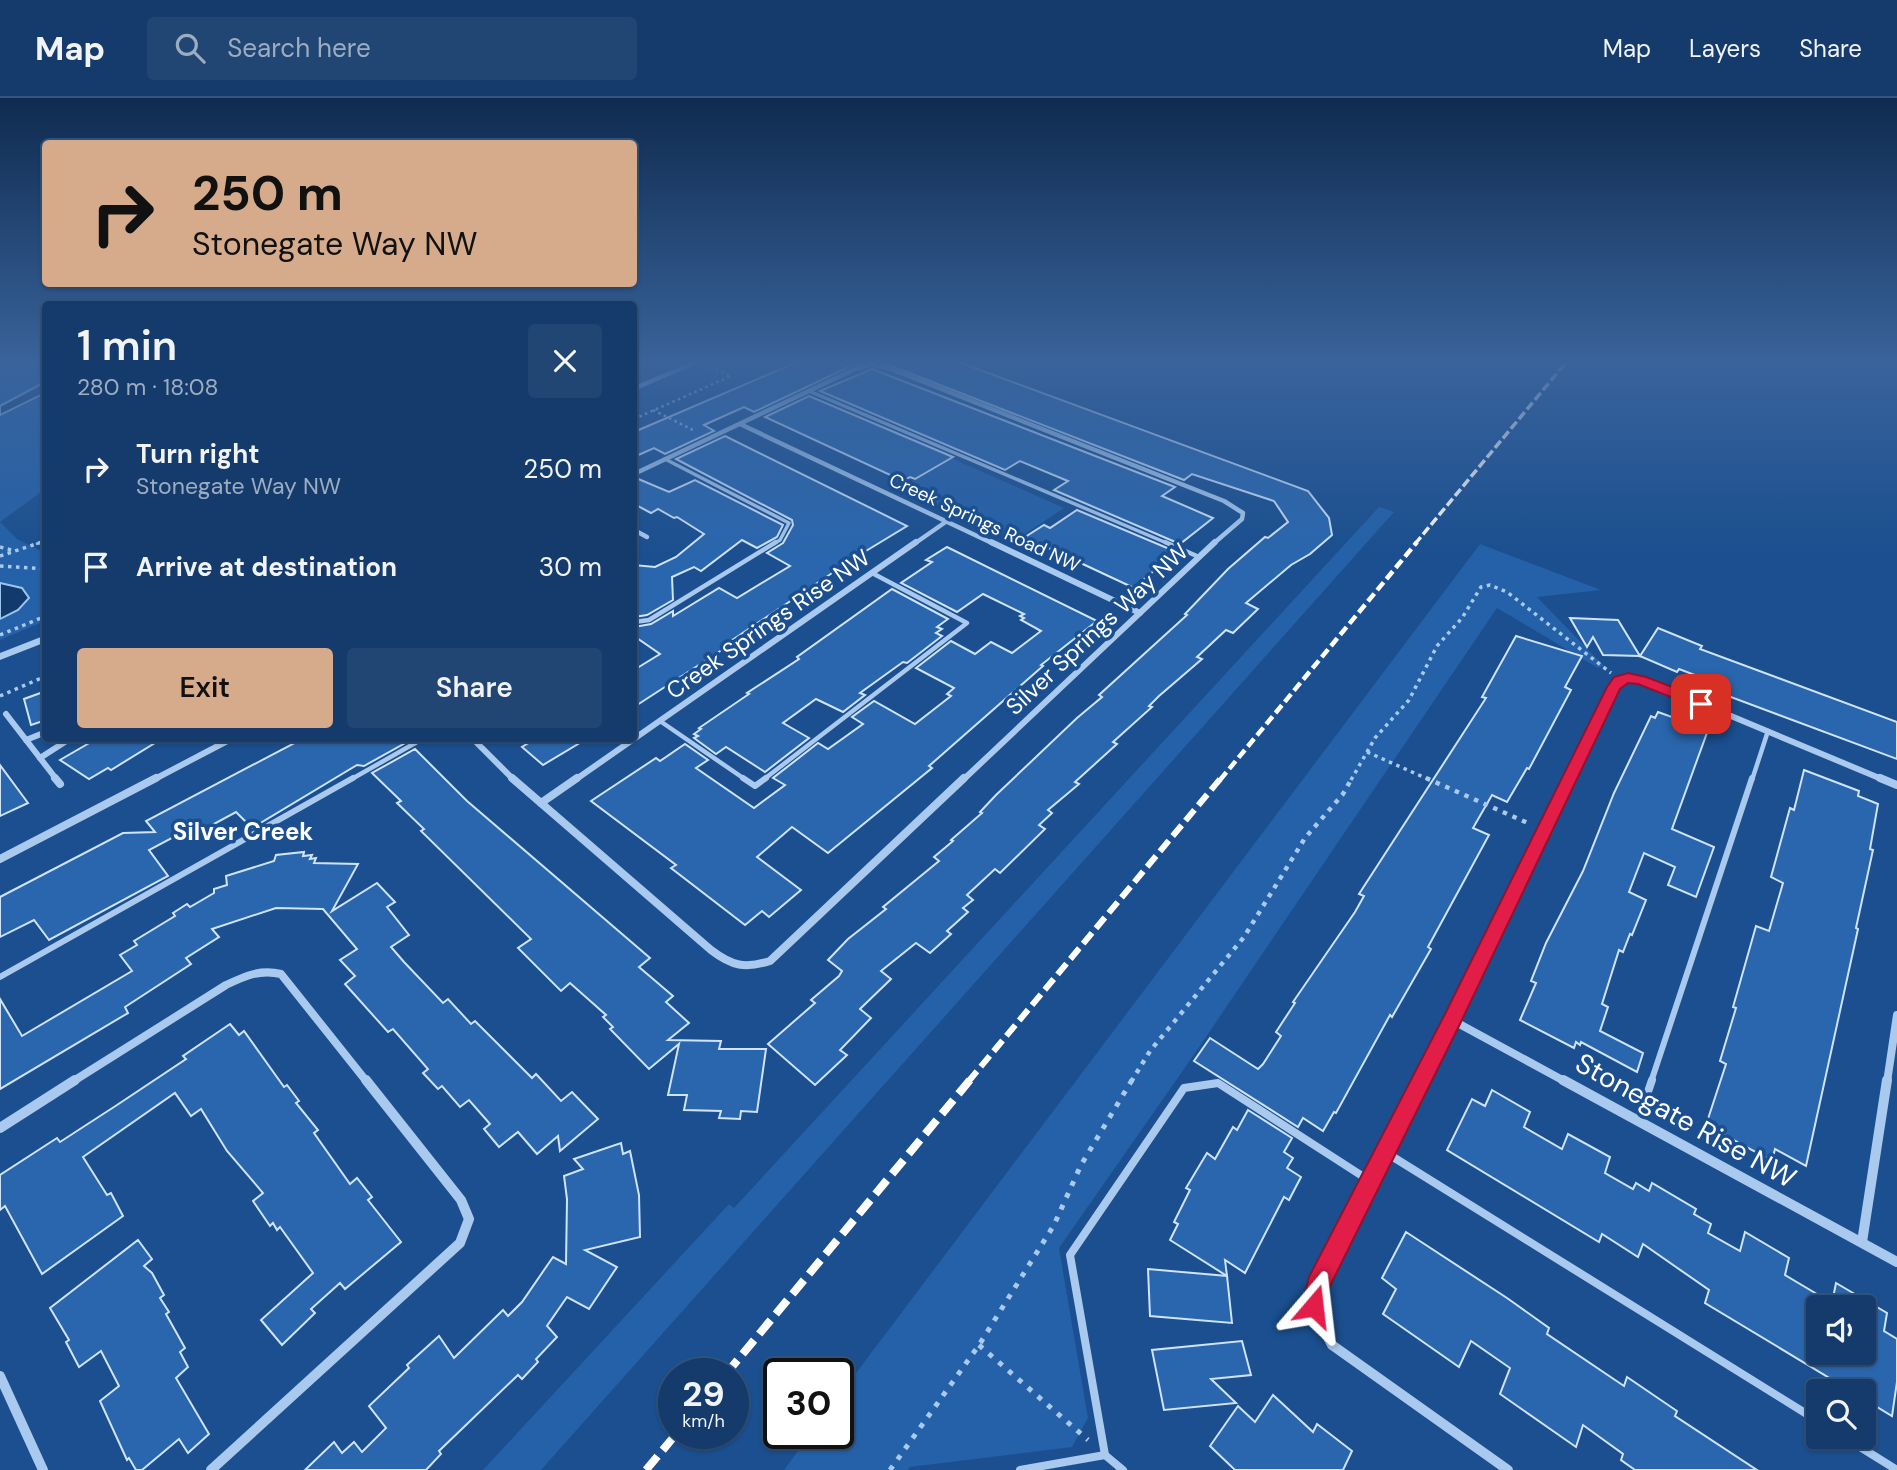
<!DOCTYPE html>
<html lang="en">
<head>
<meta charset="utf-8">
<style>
	body { margin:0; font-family:"DM Sans",sans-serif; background:#214673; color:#f1f3f6; height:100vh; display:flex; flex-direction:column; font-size:26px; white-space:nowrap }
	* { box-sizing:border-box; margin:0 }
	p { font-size:23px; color:#9dadc1 }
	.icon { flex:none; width:38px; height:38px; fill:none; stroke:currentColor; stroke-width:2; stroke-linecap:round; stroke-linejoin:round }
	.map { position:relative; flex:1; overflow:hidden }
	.drawer { position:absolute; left:42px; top:203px; width:595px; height:441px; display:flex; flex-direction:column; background:#143b6b; border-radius:7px; box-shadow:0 2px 5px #0004,0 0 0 2px #33557e }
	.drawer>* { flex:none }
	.hud { position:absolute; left:42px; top:42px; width:595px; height:147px; border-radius:7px; box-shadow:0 2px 5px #0004,0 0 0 2px #33557e; background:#d6ab8b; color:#111; overflow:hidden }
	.controls { position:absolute; left:1806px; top:1197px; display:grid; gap:14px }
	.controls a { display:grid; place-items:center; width:70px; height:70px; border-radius:7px; background:#143b6b; box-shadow:0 2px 5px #0004,0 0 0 2px #33557e; font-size:35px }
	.speed { position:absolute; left:658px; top:1260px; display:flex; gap:14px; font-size:35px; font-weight:700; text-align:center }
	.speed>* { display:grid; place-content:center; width:91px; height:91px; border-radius:50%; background:#143b6b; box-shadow:0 2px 5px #0004,0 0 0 2px #33557e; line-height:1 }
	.speed small { font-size:18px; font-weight:400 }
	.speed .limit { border:4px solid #111; border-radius:10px; background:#fff; color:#111 }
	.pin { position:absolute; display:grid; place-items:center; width:60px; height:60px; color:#fff; margin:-30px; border-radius:14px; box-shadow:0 4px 10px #0006 }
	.me { position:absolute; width:77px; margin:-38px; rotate:17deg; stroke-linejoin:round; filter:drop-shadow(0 0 5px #0008) }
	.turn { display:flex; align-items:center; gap:24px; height:147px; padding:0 35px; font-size:32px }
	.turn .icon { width:91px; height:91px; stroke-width:2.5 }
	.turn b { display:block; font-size:49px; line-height:60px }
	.round { display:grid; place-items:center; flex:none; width:74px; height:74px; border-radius:7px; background:#214673 }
	.summary { display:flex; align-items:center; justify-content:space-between; height:119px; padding:0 35px }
	h1 { font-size:42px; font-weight:600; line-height:52px }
	.action { display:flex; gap:14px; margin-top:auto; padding:14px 35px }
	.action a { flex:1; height:80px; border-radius:7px; background:#d6ab8b; color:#111; font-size:28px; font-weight:600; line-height:80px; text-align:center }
	.action a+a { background:#214673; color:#f1f3f6 }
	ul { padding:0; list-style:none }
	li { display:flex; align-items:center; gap:21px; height:98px; padding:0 35px }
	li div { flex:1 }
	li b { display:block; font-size:26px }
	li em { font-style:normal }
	header { display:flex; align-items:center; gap:42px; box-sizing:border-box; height:98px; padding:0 35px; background:#143b6b; border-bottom:2px solid #33557e }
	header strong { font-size:33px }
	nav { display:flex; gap:38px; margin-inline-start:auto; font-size:24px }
	.search { width:490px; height:63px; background:#214673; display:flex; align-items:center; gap:18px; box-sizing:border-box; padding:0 24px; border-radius:7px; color:#9dadc1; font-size:26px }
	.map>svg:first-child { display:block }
</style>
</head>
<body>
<header>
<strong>Map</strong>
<div class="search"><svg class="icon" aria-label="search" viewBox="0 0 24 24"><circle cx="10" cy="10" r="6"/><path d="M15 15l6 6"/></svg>Search here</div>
<nav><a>Map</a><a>Layers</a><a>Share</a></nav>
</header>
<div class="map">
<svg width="1897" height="1372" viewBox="0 0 1897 1372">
	<rect width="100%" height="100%" fill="#1b4f8f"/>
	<!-- green -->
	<g fill="#2461a8">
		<path d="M0 262H45V391L0 424 17 441 45 455V523L0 542Z"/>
		<path d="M951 360 1064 410 1013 444 898 391Z"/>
		<path d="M1379 409 1394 414 541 1372H483L729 1106 734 1110Z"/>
		<path d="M1480 446 1601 492 1537 499 1604 568 1598 570 1497 510 1191 961 1059 1150 1088 1320 1072 1349 910 1369 908 1372H784L811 1335H838V1299Z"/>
	</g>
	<!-- water -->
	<g fill="#123a6d" stroke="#9cc4f0" stroke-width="2">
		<path d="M45 284V295L0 317V308Z"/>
		<path d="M0 485 22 490 29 500 18 512 0 521Z"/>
	</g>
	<!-- building -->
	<g fill="#2a66ad" stroke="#cfe3fa" stroke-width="2" fill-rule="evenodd">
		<path d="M802 262H868L853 267 754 314 744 309 704 327 714 333 665 356 654 350 634 359V334Z"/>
		<path d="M876 262H953L1308 393 1329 420 1332 437 1310 456 1291 467 1246 505 1258 511 1233 535 1226 532 1197 559 1202 561 1159 598 1149 608 1152 609 1113 644 1117 646 1075 684 1079 686 1048 712 1052 715 1039 727 1045 731 1000 775 995 771 967 797 973 802 963 810 968 814 947 833 951 836 930 855 916 845 881 873 891 881 860 911 871 920 840 952 847 957 815 987 768 946 815 905 811 902 839 878 842 873 828 862 848 841 886 811 883 809 939 763 934 759 953 743 951 742 982 715 980 714 996 697 1077 620 1102 599 1099 597 1187 517 1185 516 1228 471 1265 439 1268 440 1288 424 1274 403 1192 376 1184 382Z"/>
		<path d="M872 271 1175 389 1162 398 1213 420 1180 446 1054 392 1068 383 1020 363 1005 372 820 293Z"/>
		<path d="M809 298 953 359 915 381 910 379 903 383 765 319Z"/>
		<path d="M725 338 907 428 856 459 728 545 731 546 705 563 634 609V572L660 556 634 538V529L651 526 673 513V518L719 490 737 500 790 468 767 455 783 445 793 427 792 422 676 361Z"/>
		<path d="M636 380 669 394 695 382 783 427 777 439 757 450 742 442 701 473 694 469 672 479 673 502 647 517 634 519V467L655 469 676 459 704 436 677 419 674 420 658 411 651 415 634 406V381Z"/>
		<path d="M1077 412 1172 452 1166 457 1170 459 1134 490 1025 439 1044 427 1050 430Z"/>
		<path d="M947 449 1097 523 1041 567 1043 568 929 668 932 670 828 755 792 729 757 759 801 792 769 819 762 813 745 827 671 770 676 767 591 703 656 660 660 663 685 646 708 662 696 670 754 710 785 687 773 680 818 645 828 651 863 626 852 619 874 603 915 626 951 598 947 596 954 590 916 570 951 543 975 556 991 544 1012 555 1041 533 1021 522 1024 520 1020 518 1024 516 983 496 957 514 901 485 932 464 926 462Z"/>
		<path d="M892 491 948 521 937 529 942 531 936 535 942 538 907 565 903 564 860 595 865 597 843 614 816 601 783 625 809 640 765 674 726 649 716 656 694 640 698 638 694 636 701 631 699 630 749 596 747 595 799 561 797 559Z"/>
		<path d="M1570 520 1618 522 1640 558 1658 530 1702 548 1700 551 1897 624V661L1704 589 1708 582 1679 571 1677 574 1640 558 1603 557 1593 539 1587 549Z"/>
		<path d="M1516 538 1582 558 1565 589 1571 592 1529 671 1527 670 1507 704 1492 697 1473 730 1489 737 1428 849 1431 851 1392 919 1390 917 1336 1015 1334 1014 1323 1033 1303 1020 1298 1029 1194 963 1210 940 1258 971 1263 966 1281 938 1276 934 1295 905 1293 904 1355 814 1364 798 1359 796 1486 600 1482 599Z"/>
		<path d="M46 593V622L31 627 24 601Z"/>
		<path d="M1658 614 1708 632 1672 731 1714 749 1696 799 1668 787 1675 769 1644 755 1629 794 1646 802 1632 837 1630 836 1623 854 1619 852 1602 906 1608 909 1600 933 1643 955 1637 974 1581 944 1580 947 1576 944 1574 950 1520 922 1536 885 1531 883 1546 845 1583 773 1614 695 1651 618 1655 620Z"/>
		<path d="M98 640H163L111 672 108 670 89 681 60 662Z"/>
		<path d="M304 640H403L407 644 364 668 357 667 252 730 236 714 203 732 198 726 149 752 168 778 49 842 34 822 0 839V799L123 735 155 734 146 723Z"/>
		<path d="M537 640H588L543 667 522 649Z"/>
		<path d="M415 651 467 703 650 860 639 869 673 898 666 904 689 925 668 942 721 943 719 951H766L757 1014 741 1013 740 1021 719 1020 721 1013 684 1012 687 997H668L679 946 649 971 610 931 613 929 603 919 606 917 570 885 561 893 518 850 531 841 421 733 424 731 397 705 401 703 372 675Z"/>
		<path d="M0 667 28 705 0 718Z"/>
		<path d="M1804 672 1859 693 1858 698 1878 706 1870 751 1873 752 1856 830 1858 831 1806 1068 1775 1051 1772 1063 1706 1027 1726 966 1720 963 1736 910 1733 909 1756 828 1769 833 1783 785 1771 779 1790 710 1794 712Z"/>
		<path d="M304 754 303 758 312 757 310 761 316 760 314 765 358 766 332 813 377 785 395 804 387 809 409 837 391 849 404 864 443 905 448 901 471 926 475 923 532 980 536 976 561 1003 572 994 598 1021 560 1053 558 1038 537 1056 518 1034 499 1049 484 1031 490 1026 469 1002 460 1009 442 988 438 991 423 975 428 971 393 931 388 934 345 886 355 878 340 862 357 851 323 811 276 810 212 831 219 839 186 860 191 866 125 909 128 915 0 991V901L22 938 132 873 120 857 137 847 134 843 175 818 173 815 187 806 190 809 214 795V791L227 787 226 778 274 763 276 757Z"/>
		<path d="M230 926 239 937 244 933 284 989 287 987 299 1003 296 1005 318 1032 314 1035 350 1086 357 1080 372 1099 368 1102 401 1144 345 1191 340 1185 311 1211 315 1215 282 1247 261 1222 313 1175 280 1129 277 1132 273 1125 270 1128 253 1103 263 1095 227 1053 201 1011 191 1018 175 995 83 1059 107 1097 111 1095 123 1118 42 1176 5 1108 0 1112V1077L57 1040 60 1044 117 1007 186 961 183 958Z"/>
		<path d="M1492 992 1530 1014 1524 1029 1562 1051 1568 1036 1610 1059 1605 1075 1633 1091 1636 1085 1649 1093 1652 1085 1696 1111 1694 1116 1711 1126 1708 1135 1740 1153 1745 1134 1789 1160 1785 1177 1832 1205 1836 1185 1887 1215 1884 1233 1897 1241V1284L1892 1318 1864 1301V1293H1851L1705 1205 1709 1192 1643 1146 1638 1159 1602 1136 1599 1144 1447 1052 1472 1001 1485 1008ZM1818 1209H1864V1255H1818Z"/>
		<path d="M1248 1012 1292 1040 1284 1054 1293 1060 1287 1070 1301 1079 1289 1102 1284 1099 1245 1175 1225 1162 1227 1178 1170 1142 1178 1126 1174 1124 1190 1092 1186 1090 1207 1055 1215 1061 1233 1029 1237 1032Z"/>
		<path d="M621 1045 623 1056 630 1053 639 1097 640 1139 585 1152 617 1169 589 1211 567 1199 547 1228 557 1239 536 1261 538 1264 522 1281 518 1277 439 1353 441 1356 426 1372H305L334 1344 342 1355 354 1344 362 1354 386 1330 369 1308 409 1270 407 1267 439 1238 454 1260 503 1212 508 1218 522 1204 553 1159 566 1166 567 1101 564 1078 583 1071 574 1061Z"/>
		<path d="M1406 1134 1507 1200 1549 1230 1547 1236 1624 1288 1627 1279 1677 1313 1675 1318 1757 1372H1635L1621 1362 1623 1356 1583 1327 1576 1349 1500 1296 1510 1270 1471 1243 1459 1269 1383 1216 1396 1191 1382 1180Z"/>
		<path d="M138 1142 152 1161 144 1168 152 1175 164 1197 160 1200 169 1214 166 1216 185 1250 180 1254 188 1269 176 1280 209 1336 188 1355 179 1341 142 1372H136L129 1360 127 1362 100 1303 119 1288 101 1253 79 1269 66 1244 69 1242 50 1210Z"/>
		<path d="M1148 1171 1227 1178 1232 1225 1150 1218Z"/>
		<path d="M1242 1243 1251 1277 1211 1281 1236 1305 1164 1312 1152 1252Z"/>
		<path d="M1273 1297 1313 1334 1317 1326 1352 1353 1343 1372H1235L1210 1348 1238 1308 1255 1324Z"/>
	</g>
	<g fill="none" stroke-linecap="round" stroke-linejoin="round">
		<!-- path-far3 -->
		<g stroke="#a9c9ee" stroke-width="2.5" stroke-dasharray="2.5 3.5" stroke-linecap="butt">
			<path d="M653 312 695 333"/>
			<path d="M634 321 731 278 710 269"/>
			<path d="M1004 436 1010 433 1005 431"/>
			<path d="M36 446 46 443"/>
		</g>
		<!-- path-far2 -->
		<g stroke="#a9c9ee" stroke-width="3.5" stroke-dasharray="3.5 4.5" stroke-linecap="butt">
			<path d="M0 449 15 453"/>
			<path d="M0 458 42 444"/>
			<path d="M0 468 46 471"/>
			<path d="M0 537 46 518"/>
			<path d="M0 598 46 578"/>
			<path d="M1367 654 1430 682"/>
			<path d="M1351 682 1375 640 1409 602 1437 548 1462 520 1481 489 1490 487 1507 494 1611 575"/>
		</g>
		<!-- path-far1 -->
		<g stroke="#a9c9ee" stroke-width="4.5" stroke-dasharray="4.5 6" stroke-linecap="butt">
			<path d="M1426 680 1530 726"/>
			<path d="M1131 984 1150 953 1244 839 1305 740 1343 696 1352 680"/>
		</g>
		<!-- path -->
		<g stroke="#a9c9ee" stroke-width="5" stroke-dasharray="5 8" stroke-linecap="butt">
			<path d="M979 1247 1088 1342"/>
			<path d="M890 1372 979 1247 1054 1127 1081 1067 1132 982"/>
		</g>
		<!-- service-far3 -->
		<g stroke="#a9c9ee" stroke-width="3.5">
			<path d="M809 293 1169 446"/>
			<path d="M665 361 789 425 780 442 773 446"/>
		</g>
		<!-- service-far2 -->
		<g stroke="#a9c9ee" stroke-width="4.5">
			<path d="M1165 444 1199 459"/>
			<path d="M634 524 649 522 776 444"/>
			<path d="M660 623 746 682"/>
			<path d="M350 682 424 640"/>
			<path d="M763 682 967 525 872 475"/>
			<path d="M1752 682 1768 633"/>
		</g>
		<!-- service-far1 -->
		<g stroke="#a9c9ee" stroke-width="6">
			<path d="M743 680 755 688 766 680"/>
			<path d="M0 879 353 680"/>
			<path d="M1651 984 1752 680"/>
		</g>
		<!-- service -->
		<g stroke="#a9c9ee" stroke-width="8">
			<path d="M1638 1023 1652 982"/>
			<path d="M1385 1054 1818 1323"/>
			<path d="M1844 1339 1897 1372"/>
			<path d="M1020 1372 1105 1357"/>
			<path d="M1123 1372 1105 1357 1070 1157 1184 990 1218 985 1370 1083"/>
		</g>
		<!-- minor-far3 -->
		<g stroke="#a9c9ee" stroke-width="4.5">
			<path d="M740 326 994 446"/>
			<path d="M634 376 855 271 872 266 891 271 1224 403 1243 415 1242 421 1213 446"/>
			<path d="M634 432 647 439"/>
			<path d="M914 446 947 423"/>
		</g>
		<!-- minor-far2 -->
		<g stroke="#a9c9ee" stroke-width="6">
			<path d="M991 444 1140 515"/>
			<path d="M6 616 57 682"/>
			<path d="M472 640 514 682"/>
			<path d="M26 642 46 634"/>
			<path d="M40 660 71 640"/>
			<path d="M153 682 233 640"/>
			<path d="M575 682 916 444"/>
			<path d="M963 682 1215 444"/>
			<path d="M1569 682 1614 589 1628 580 1657 587 1884 682"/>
		</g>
		<!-- minor-far1 -->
		<g stroke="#a9c9ee" stroke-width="8">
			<path d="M55 680 60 686"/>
			<path d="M512 680 711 852C732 868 745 871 770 863L964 680"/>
			<path d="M1880 680 1897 687"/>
			<path d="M541 705 577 680"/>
			<path d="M0 761 156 680"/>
			<path d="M1452 922 1566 984"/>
			<path d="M72 984 226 887C245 878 260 871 281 876L367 984"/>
			<path d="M1420 984 1570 680"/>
			<path d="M1887 984 1897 917"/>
		</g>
		<!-- minor -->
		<g stroke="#a9c9ee" stroke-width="10">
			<path d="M1421 982 1317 1188V1219L1332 1247 1508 1372"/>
			<path d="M1563 982 1897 1164"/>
			<path d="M0 1030 75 982"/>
			<path d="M1862 1144 1887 982"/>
			<path d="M0 1278 43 1372"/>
			<path d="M211 1372 460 1145 469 1121 461 1102 366 982"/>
		</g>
		<!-- tertiary -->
		<g fill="#a9c9ee" fill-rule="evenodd">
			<path d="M696 262H706L634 293V288Z"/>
			<path d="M46 537V544L0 562V555Z"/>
		</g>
		<!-- rail-far3 -->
		<path stroke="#fff" stroke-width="3.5" stroke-dasharray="9 3.5" stroke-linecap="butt" d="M1415 446 1568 262"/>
		<!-- rail-far2 -->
		<path stroke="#fff" stroke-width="4.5" stroke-dasharray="10 4.5" stroke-linecap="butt" d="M1220 682 1417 444"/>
		<!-- rail-far1 -->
		<path stroke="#fff" stroke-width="6" stroke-dasharray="14 6" stroke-linecap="butt" d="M968 984 1221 680"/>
		<!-- rail -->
		<g stroke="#fff" stroke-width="8" stroke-dasharray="18 8" stroke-linecap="butt">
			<path d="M726 1276 970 982"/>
			<path d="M646 1372 677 1335"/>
		</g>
	</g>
	<!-- sky -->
	<linearGradient id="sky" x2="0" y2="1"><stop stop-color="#0f2b4f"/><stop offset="0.58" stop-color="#39639b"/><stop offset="1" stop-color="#39639b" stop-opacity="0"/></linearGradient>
	<rect width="1897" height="454" fill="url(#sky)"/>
	<!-- route -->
	<path fill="#e11d48" stroke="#92132f" stroke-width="2" d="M1628 575 1646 579 1707 602 1709 606 1707 609H1696L1638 586 1628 585 1620 591 1459 928 1329 1190 1322 1216 1314 1220 1305 1216 1302 1208 1309 1179 1445 916 1607 589 1614 579Z"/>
	<g text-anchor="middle" stroke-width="7" stroke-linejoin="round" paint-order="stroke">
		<!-- far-street labels -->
		<g font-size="19" fill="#fff" stroke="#1b4f8f">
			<text transform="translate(985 424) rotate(25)" y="7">Creek Springs Road NW</text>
		</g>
		<!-- street labels -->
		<g font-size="23" fill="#fff" stroke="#1b4f8f">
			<text transform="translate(768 526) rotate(-35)" y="8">Creek Springs Rise NW</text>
			<text transform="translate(1097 531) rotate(-43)" y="8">Silver Springs Way NW</text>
		</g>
		<!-- neighbourhood labels -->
		<g font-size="24" font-weight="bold" fill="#fff" stroke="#1b4f8f">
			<text x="243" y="742">Silver Creek</text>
		</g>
		<!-- near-street labels -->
		<g font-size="28" fill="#fff" stroke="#1b4f8f">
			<text transform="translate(1686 1022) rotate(29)" y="10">Stonegate Rise NW</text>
		</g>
	</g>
</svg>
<div class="controls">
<a><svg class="icon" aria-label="sound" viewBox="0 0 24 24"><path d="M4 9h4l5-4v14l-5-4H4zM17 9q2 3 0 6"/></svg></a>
<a><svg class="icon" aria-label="search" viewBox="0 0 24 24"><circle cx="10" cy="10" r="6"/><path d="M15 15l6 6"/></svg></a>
</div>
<div class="speed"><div>29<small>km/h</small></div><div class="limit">30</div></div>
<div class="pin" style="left:1701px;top:606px;background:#d93025"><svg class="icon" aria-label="arrive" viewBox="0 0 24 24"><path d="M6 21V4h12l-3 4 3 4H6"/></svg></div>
<svg class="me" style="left:1314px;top:1208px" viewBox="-20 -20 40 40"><path d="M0-17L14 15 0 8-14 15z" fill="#e11d48" stroke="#fff" stroke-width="4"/></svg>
<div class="hud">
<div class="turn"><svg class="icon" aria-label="right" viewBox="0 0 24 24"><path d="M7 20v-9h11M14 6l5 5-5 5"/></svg><div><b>250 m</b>Stonegate Way NW</div></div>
</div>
<section class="drawer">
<div class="summary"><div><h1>1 min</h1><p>280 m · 18:08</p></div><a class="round"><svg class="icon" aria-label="close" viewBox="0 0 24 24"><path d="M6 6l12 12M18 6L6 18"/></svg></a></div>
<ul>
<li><svg class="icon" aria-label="right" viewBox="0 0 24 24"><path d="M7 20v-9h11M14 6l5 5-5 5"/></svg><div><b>Turn right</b><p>Stonegate Way NW</p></div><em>250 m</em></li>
<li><svg class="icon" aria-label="arrive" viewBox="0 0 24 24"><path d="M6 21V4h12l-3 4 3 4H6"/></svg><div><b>Arrive at destination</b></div><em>30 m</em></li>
</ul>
<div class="action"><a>Exit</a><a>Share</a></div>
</section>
</div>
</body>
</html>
